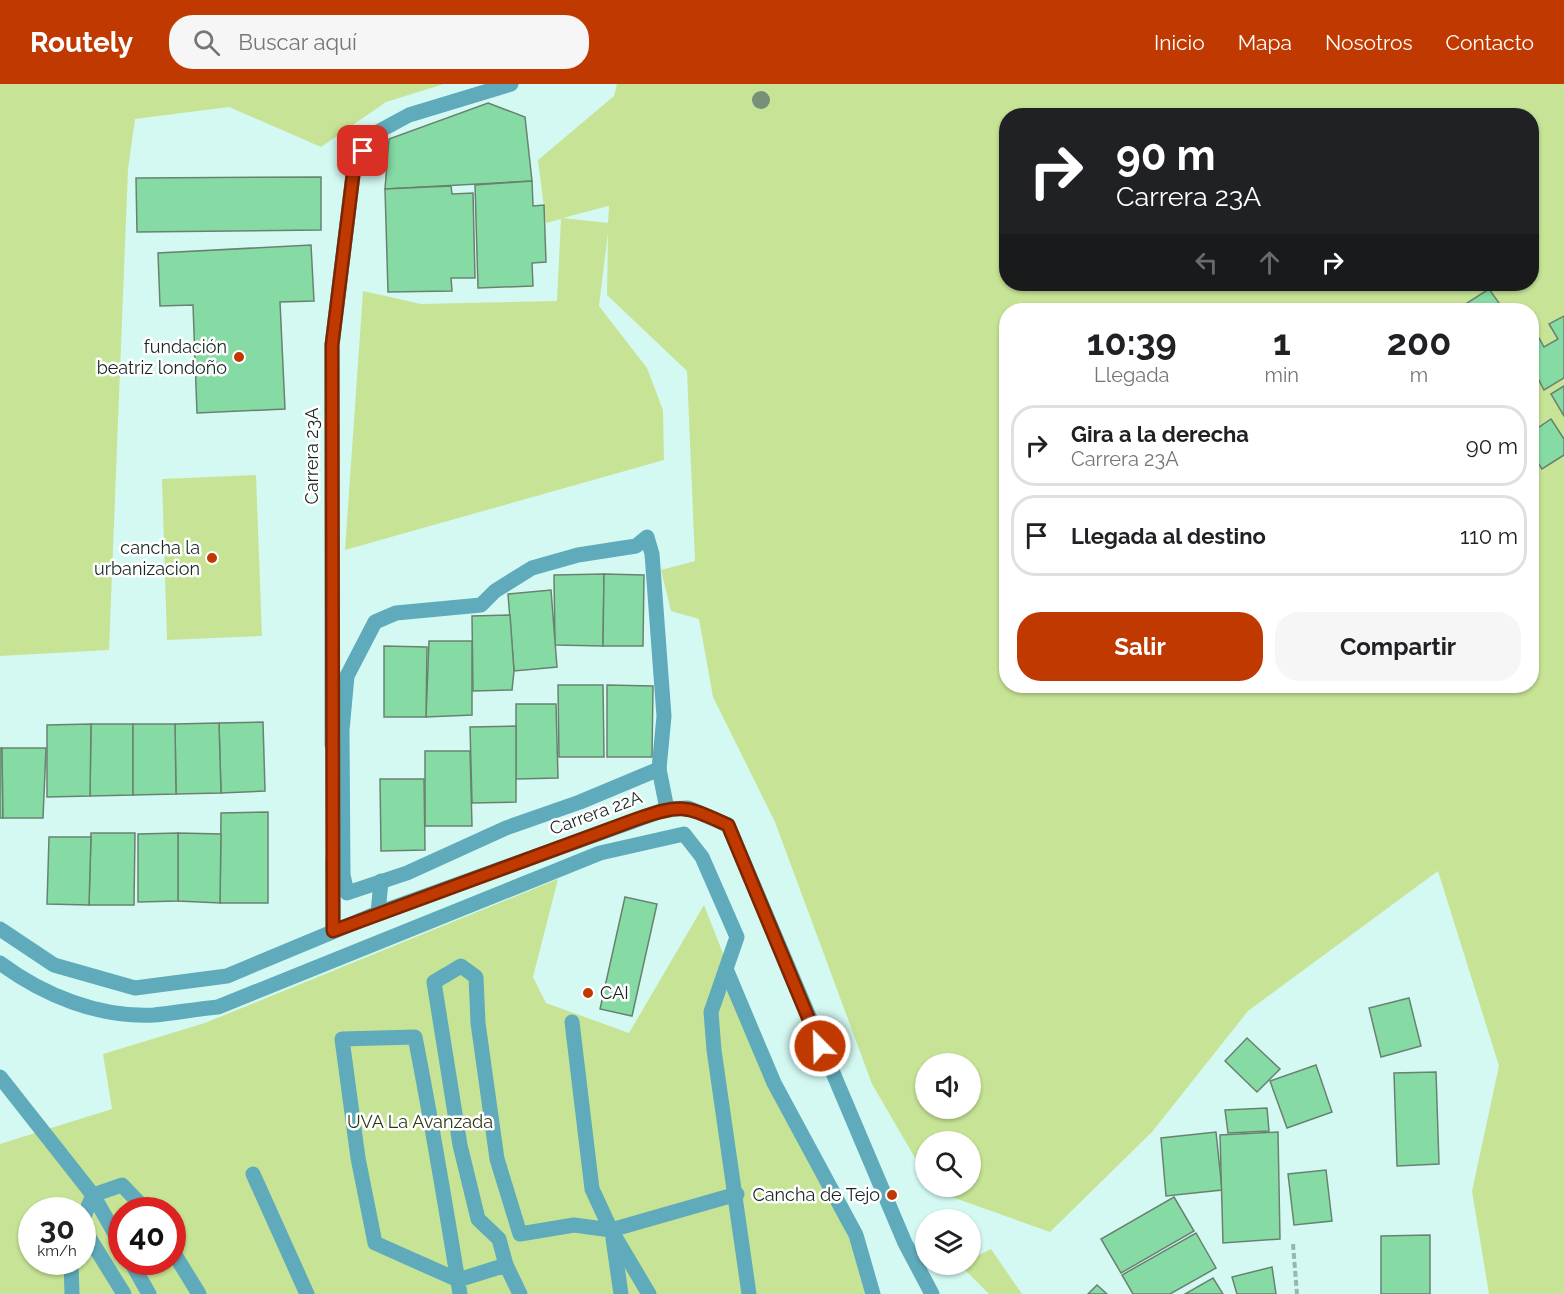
<!DOCTYPE html>
<html lang="es">
<head>
<meta charset="utf-8">
<style>
	body { margin:0; font-family:Raleway,sans-serif; background:#f6f6f6; color:#202124; height:100vh; display:flex; flex-direction:column; font-size:22px; white-space:nowrap }
	* { box-sizing:border-box; margin:0 }
	p { font-size:20px; color:#757577 }
	.icon { flex:none; width:33px; height:33px; fill:none; stroke:currentColor; stroke-width:2; stroke-linecap:round; stroke-linejoin:round }
	.map { position:relative; flex:1; overflow:hidden }
	.sheet { position:absolute; left:999px; top:219px; width:540px; height:390px; display:flex; flex-direction:column; background:#fff; border-radius:24px; box-shadow:0 2px 4px #0004 }
	.sheet>* { flex:none }
	.hud { position:absolute; left:999px; top:24px; width:540px; height:183px; border-radius:24px; box-shadow:0 2px 4px #0004; background:#202124; color:#fff; overflow:hidden }
	.buttons { position:absolute; left:915px; top:969px; display:grid; gap:12px }
	.buttons a { display:grid; place-items:center; width:66px; height:66px; border-radius:50%; background:#fff; box-shadow:0 2px 4px #0004; font-size:30px }
	.speed { position:absolute; left:18px; top:1113px; display:flex; gap:12px; font-size:30px; font-weight:700; text-align:center }
	.speed>* { display:grid; place-content:center; width:78px; height:78px; border-radius:50%; background:#fff; box-shadow:0 2px 4px #0004; line-height:1 }
	.speed small { font-size:15px; font-weight:400 }
	.speed .limit { border:9px solid #d22; background:#fff; color:#111 }
	.pin { position:absolute; display:grid; place-items:center; width:51px; height:51px; color:#fff; margin:-26px; border-radius:12px; box-shadow:0 3px 9px #0006 }
	.me { position:absolute; width:66px; margin:-33px; rotate:337deg; stroke-linejoin:round; filter:drop-shadow(0 0 4px #0008) }
	.turn { display:flex; align-items:center; gap:21px; height:126px; padding:0 18px; font-size:27px }
	.turn .icon { width:78px; height:78px; stroke-width:2.5 }
	.turn b { display:block; font-size:42px; line-height:51px }
	.lanes { display:flex; align-items:center; height:57px; padding:0 18px; background:#0003; justify-content:center; gap:30px; direction:ltr }
	.lanes .off { opacity:.35 }
	.eta { display:flex; justify-content:space-evenly; align-items:center; height:102px; text-align:center }
	.eta b { font-size:36px; font-weight:700; line-height:42px }
	.primary-button { display:flex; gap:12px; margin-top:auto; padding:12px 18px }
	.primary-button a { flex:1; height:69px; border-radius:24px; background:#c03900; color:#fff; font-size:24px; font-weight:700; line-height:69px; text-align:center }
	.primary-button a+a { background:#f6f6f6; color:#202124 }
	ul { padding:0; list-style:none }
	li { display:flex; align-items:center; gap:18px; height:81px; margin:0 12px 9px; padding:0 6px; border:3px solid #e0e0e0; border-radius:24px }
	li div { flex:1 }
	li b { display:block; font-size:22px }
	li em { font-style:normal }
	header { display:flex; align-items:center; gap:36px; box-sizing:border-box; height:84px; padding:0 30px; background:#c03900; color:#fff }
	header strong { font-size:28px }
	nav { display:flex; gap:33px; margin-inline-start:auto; font-size:21px }
	.search { width:420px; height:54px; background:#f6f6f6; display:flex; align-items:center; gap:15px; box-sizing:border-box; padding:0 21px; border-radius:24px; color:#757577; font-size:22px }
	.map>svg:first-child { display:block }
</style>
</head>
<body>
<header>
<strong>Routely</strong>
<div class="search"><svg class="icon" aria-label="search" viewBox="0 0 24 24"><circle cx="10" cy="10" r="6"/><path d="M15 15l6 6"/></svg>Buscar aquí</div>
<nav><a>Inicio</a><a>Mapa</a><a>Nosotros</a><a>Contacto</a></nav>
</header>
<div class="map">
<svg width="1564" height="1210" viewBox="0 0 1564 1210">
	<rect width="100%" height="100%" fill="#d4f9f3"/>
	<!-- green -->
	<g fill="#c7e496" fill-rule="evenodd">
		<path d="M0 0H444L386 18 321 63 229 23 135 35 128 85 109 566 0 572Z"/>
		<path d="M617 0H1564V1210H1489L1472 1107 1499 982 1438 787 1248 927 1152 1048 1050 1148 935 1107 932 1103 970 1102V1058H926L925 1091 872 1000 775 738 713 613 699 535 671 527 661 486 695 477 687 287 607 211 608 149 599 222 647 284 663 326 664 376 345 466 363 207 421 220 557 217 561 135 546 139 538 76 614 12ZM1006 32H1532V200H1006ZM609 122 608 139 563 134 608 122ZM1006 226H1532V602H1006ZM926 980H970V1024H926Z"/>
		<path d="M256 391 262 552 167 556 162 395Z"/>
		<path d="M558 795 533 893 546 919 629 949 704 821 774 999 876 1210H0V1060L112 1025 103 970 205 939ZM32 1126H82V1178H32ZM122 1126H172V1178H122Z"/>
		<path d="M991 1165 1022 1210H989L960 1181 970 1180 971 1175Z"/>
	</g>
	<!-- building -->
	<g fill="#86dba4" stroke="#698270" stroke-width="1.5">
		<path d="M488 19 525 33 532 97 385 105 389 55Z"/>
		<path d="M321 93V146L137 148 136 94Z"/>
		<path d="M532 97 533 122 544 121 546 178 532 179 533 202 478 204 475 101Z"/>
		<path d="M451 102 452 110 473 109 475 194H451L452 207 388 208 385 105Z"/>
		<path d="M311 161 314 217 280 218 285 325 197 329 193 221 160 222 158 169Z"/>
		<path d="M1489 205 1504 226H1456Z"/>
		<path d="M1564 232V294L1544 306 1532 283V258L1539 254 1544 263 1558 255 1549 240Z"/>
		<path d="M1564 302V332L1551 310Z"/>
		<path d="M1551 335 1564 355V371L1542 385 1532 370V348Z"/>
		<path d="M604 490 603 562 555 561 554 491Z"/>
		<path d="M604 490 644 491 643 562H603Z"/>
		<path d="M551 506 557 583 514 587 508 510Z"/>
		<path d="M510 531 514 587 512 606 473 607 472 532Z"/>
		<path d="M429 557H472V631L426 633Z"/>
		<path d="M384 562 427 563 426 633H384Z"/>
		<path d="M558 601H603L604 673H559Z"/>
		<path d="M607 601 653 602 652 673H607Z"/>
		<path d="M516 620H556L558 694 516 695Z"/>
		<path d="M263 638 265 707 221 709 219 639Z"/>
		<path d="M219 639 221 709 176 710 175 640Z"/>
		<path d="M91 640H133V711L90 712Z"/>
		<path d="M91 640 90 712 47 713V641Z"/>
		<path d="M133 640H175L176 710 133 711Z"/>
		<path d="M516 642V718L472 719 470 643Z"/>
		<path d="M0 664H2L3 734H0Z"/>
		<path d="M2 664H46L43 734H3Z"/>
		<path d="M425 667H470L472 742H425Z"/>
		<path d="M380 695H424L425 766 381 767Z"/>
		<path d="M268 728V819H220L221 729Z"/>
		<path d="M91 749H135L134 821H89Z"/>
		<path d="M178 749 221 750 220 819 178 817Z"/>
		<path d="M178 749V817L138 818V750Z"/>
		<path d="M49 753H91L89 821 47 820Z"/>
		<path d="M625 813 657 820 632 932 600 925Z"/>
		<path d="M1409 914 1421 962 1381 973 1369 924Z"/>
		<path d="M1247 954 1280 985 1257 1008 1225 977Z"/>
		<path d="M1316 981 1332 1028 1287 1044 1270 997Z"/>
		<path d="M1436 988 1439 1080 1397 1082 1394 989Z"/>
		<path d="M1267 1024 1269 1047 1228 1049 1225 1026Z"/>
		<path d="M1216 1048 1222 1106 1166 1112 1161 1054Z"/>
		<path d="M1278 1048 1280 1155 1223 1159 1220 1051Z"/>
		<path d="M1326 1086 1332 1137 1294 1141 1288 1090Z"/>
		<path d="M1174 1113 1194 1147 1121 1189 1101 1155Z"/>
		<path d="M1196 1149 1216 1184 1170 1210H1133L1122 1191Z"/>
		<path d="M1430 1151V1210H1381V1152Z"/>
		<path d="M1272 1183 1276 1210H1237L1232 1193Z"/>
		<path d="M1213 1194 1223 1210H1185Z"/>
		<path d="M1097 1201 1107 1210H1088Z"/>
	</g>
	<g fill="none" stroke-linecap="round" stroke-linejoin="round">
		<!-- path -->
		<path stroke="#98b6b1" stroke-width="4" stroke-dasharray="6 3" stroke-linecap="butt" d="M1293 1160 1297 1210"/>
		<!-- minor -->
		<g stroke="#60abbb" stroke-width="15">
			<path d="M647 453 652 470 664 632 659 685 580 718 506 744 407 789 347 809 343 791 342 646 347 592 375 538 396 529 481 521 495 507 532 484 578 471 636 462Z"/>
			<path d="M332 661V261L354 83 372 51 409 31 511 0"/>
			<path d="M659 685 667 725"/>
			<path d="M333 775V847"/>
			<path d="M378 829 381 797"/>
			<path d="M0 845 54 881 135 904 227 892 378 829 667 725 688 724 728 741 905 1159 932 1210"/>
			<path d="M0 879C43 911 99 934 154 931 175 929 197 925 218 923L600 769 684 750 702 773 737 853 711 928 714 966 749 1210"/>
			<path d="M726 885 774 999 856 1151 873 1210"/>
			<path d="M572 938 592 1105 611 1146 649 1210"/>
			<path d="M0 993 93 1111 122 1162"/>
			<path d="M253 1090 307 1210"/>
			<path d="M82 1137 93 1111 122 1101 146 1126"/>
			<path d="M82 1142 124 1210"/>
			<path d="M613 1155 621 1210"/>
			<path d="M172 1166 199 1210"/>
			<path d="M71 1178 72 1210"/>
			<path d="M131 1178 149 1210"/>
			<path d="M506 1181 499 1155 478 1135 460 1061 434 898 461 882 476 893 478 939 497 1075 520 1150 574 1141 611 1146 737 1110"/>
			<path d="M460 1210C446 1124 432 1039 415 953L342 955 358 1074 375 1159 458 1196 506 1181 520 1210"/>
		</g>
	</g>
	<!-- trees -->
	<circle fill="#788f79" cx="761" cy="16" r="9"/>
	<g fill="none" stroke-linecap="round" stroke-linejoin="round">
		<defs>
			<path id="route" d="M363 67 354 83 332 261 333 847 637 735C683 719 685 722 728 741L820 962"/>
		</defs>
		<!-- route casing -->
		<use href="#route" stroke="#7d2500" stroke-width="15"/>
		<!-- route -->
		<use href="#route" stroke="#c03900" stroke-width="10"/>
	</g>
	<!-- markers -->
	<g fill="#c03900" stroke="#fff" stroke-width="2">
		<circle cx="239" cy="273" r="6"/>
		<circle cx="212" cy="474" r="6"/>
		<circle cx="588" cy="909" r="6"/>
		<circle cx="892" cy="1111" r="6"/>
	</g>
	<g text-anchor="middle" stroke-width="5" stroke-linejoin="round" paint-order="stroke">
		<!-- poi labels -->
		<g font-size="18" fill="#1a2825" stroke="#fff" text-anchor="end">
			<text x="227" y="269">fundación<tspan x="227" dy="21">beatriz londoño</tspan></text>
			<text x="200" y="470">cancha la<tspan x="200" dy="21">urbanizacion</tspan></text>
			<text x="600" y="915" text-anchor="start">CAI</text>
			<text x="880" y="1117">Cancha de Tejo</text>
		</g>
		<!-- street labels -->
		<g font-size="18" fill="#1a2825" stroke="#fff">
			<text transform="translate(312 372) rotate(-90)" y="6">Carrera 23A</text>
			<text transform="translate(596 729) rotate(-20)" y="6">Carrera 22A</text>
		</g>
		<!-- park labels -->
		<g font-size="18" fill="#2c3815" stroke="#fff">
			<text x="420" y="1044">UVA La Avanzada</text>
		</g>
	</g>
</svg>
<div class="buttons">
<a><svg class="icon" aria-label="sound" viewBox="0 0 24 24"><path d="M4 9h4l5-4v14l-5-4H4zM17 9q2 3 0 6"/></svg></a>
<a><svg class="icon" aria-label="search" viewBox="0 0 24 24"><circle cx="10" cy="10" r="6"/><path d="M15 15l6 6"/></svg></a>
<a><svg class="icon" aria-label="layers" viewBox="0 0 24 24"><path d="M12 4l9 5-9 5-9-5zM3 14l9 5 9-5"/></svg></a>
</div>
<div class="speed"><div>30<small>km/h</small></div><div class="limit">40</div></div>
<div class="pin" style="left:363px;top:67px;background:#d93025"><svg class="icon" aria-label="arrive" viewBox="0 0 24 24"><path d="M6 21V4h12l-3 4 3 4H6"/></svg></div>
<svg class="me" style="left:820px;top:962px" viewBox="-20 -20 40 40"><circle r="17" fill="#c03900" stroke="#fff" stroke-width="3"/><path d="M0-11L8 9 0 5-8 9z" fill="#fff"/></svg>
<div class="hud">
<div class="turn"><svg class="icon" aria-label="right" viewBox="0 0 24 24"><path d="M7 20v-9h11M14 6l5 5-5 5"/></svg><div><b>90 m</b>Carrera 23A</div></div>
<div class="lanes"><svg class="icon off" aria-label="left" viewBox="0 0 24 24"><path d="M17 20v-9H6M10 6l-5 5 5 5"/></svg><svg class="icon off" aria-label="ahead" viewBox="0 0 24 24"><path d="M12 20V5M6 11l6-6 6 6"/></svg><svg class="icon" aria-label="right" viewBox="0 0 24 24"><path d="M7 20v-9h11M14 6l5 5-5 5"/></svg></div>
</div>
<section class="sheet">
<div class="eta">
<div><b>10:39</b><p>Llegada</p></div>
<div><b>1</b><p>min</p></div>
<div><b>200</b><p>m</p></div>
</div>
<ul>
<li><svg class="icon" aria-label="right" viewBox="0 0 24 24"><path d="M7 20v-9h11M14 6l5 5-5 5"/></svg><div><b>Gira a la derecha</b><p>Carrera 23A</p></div><em>90 m</em></li>
<li><svg class="icon" aria-label="arrive" viewBox="0 0 24 24"><path d="M6 21V4h12l-3 4 3 4H6"/></svg><div><b>Llegada al destino</b></div><em>110 m</em></li>
</ul>
<div class="primary-button"><a>Salir</a><a>Compartir</a></div>
</section>
</div>
</body>
</html>
